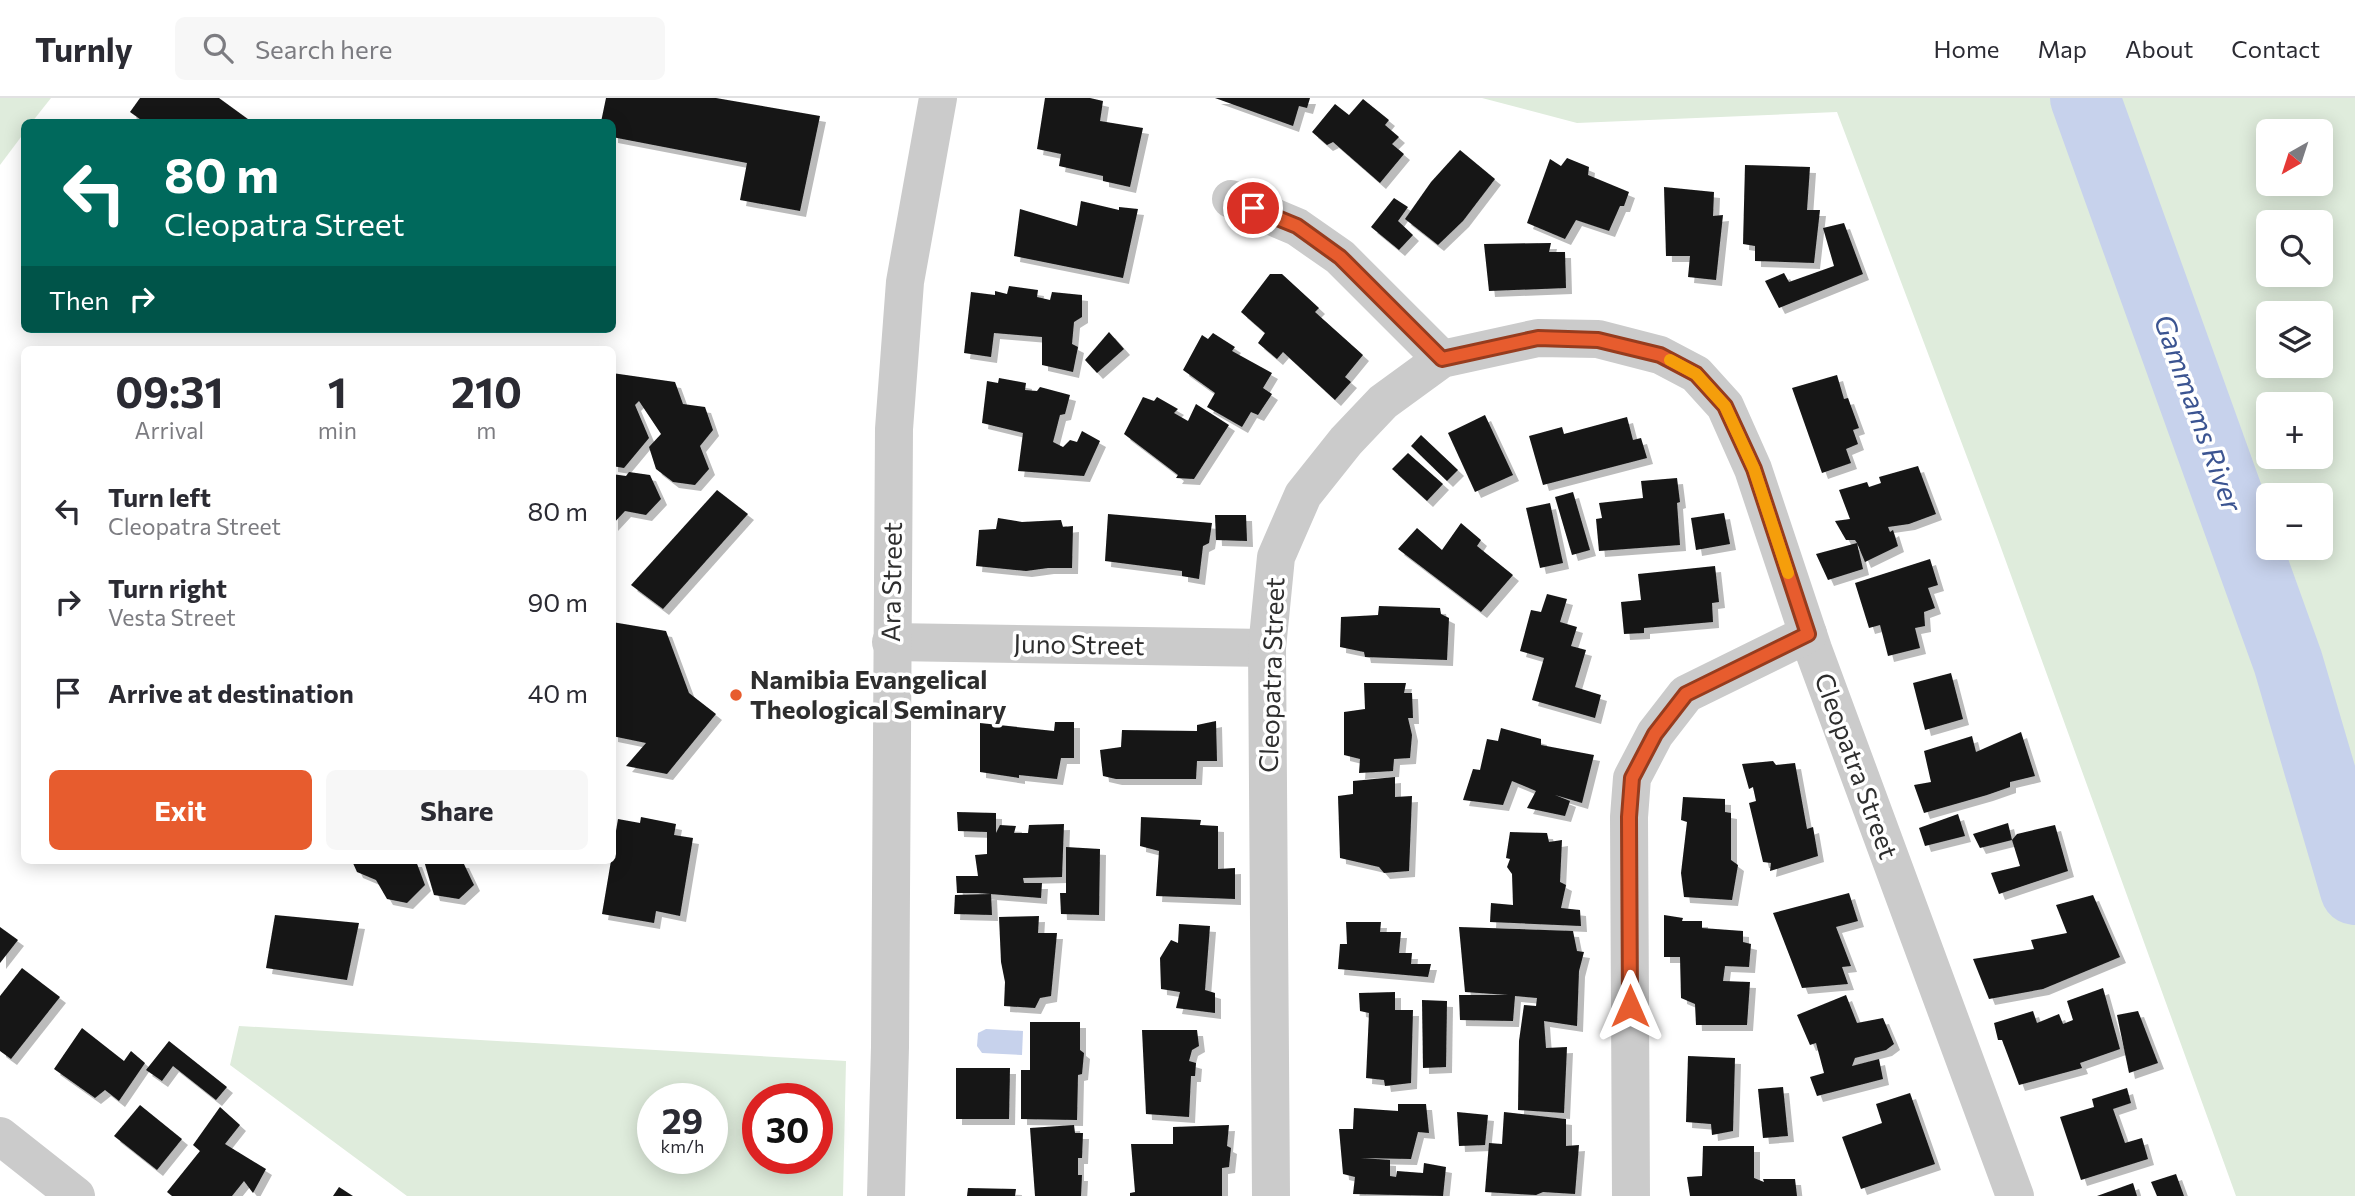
<!DOCTYPE html>
<html lang="en">
<head>
<meta charset="utf-8">
<style>
	body { margin:0; font-family:Commissioner,sans-serif; background:#f7f7f7; color:#2b2b33; height:100vh; display:flex; flex-direction:column; font-size:26px; white-space:nowrap }
	* { box-sizing:border-box; margin:0 }
	p { font-size:23px; color:#7c7c81 }
	.icon { flex:none; width:38px; height:38px; fill:none; stroke:currentColor; stroke-width:2; stroke-linecap:round; stroke-linejoin:round }
	.map { position:relative; flex:1; overflow:hidden }
	.sheet { position:absolute; left:21px; top:248px; width:595px; height:518px; display:flex; flex-direction:column; background:#fff; border-radius:10px; box-shadow:0 4px 18px #0003 }
	.sheet>* { flex:none }
	.guide { position:absolute; left:21px; top:21px; width:595px; height:214px; border-radius:10px; box-shadow:0 4px 18px #0003; background:#00695c; color:#fff; overflow:hidden }
	.needle { width:46px; rotate:219deg }
	.tools { position:absolute; left:2256px; top:21px; display:grid; gap:14px }
	.tools a { display:grid; place-items:center; width:77px; height:77px; border-radius:10px; background:#fff; box-shadow:0 4px 18px #0003; font-size:35px }
	.speed { position:absolute; left:637px; top:985px; display:flex; gap:14px; font-size:35px; font-weight:700; text-align:center }
	.speed>* { display:grid; place-content:center; width:91px; height:91px; border-radius:50%; background:#fff; box-shadow:0 4px 18px #0003; line-height:1 }
	.speed small { font-size:18px; font-weight:400 }
	.speed .limit { border:10px solid #d22; background:#fff; color:#111 }
	.pin { position:absolute; display:grid; place-items:center; width:60px; height:60px; color:#fff; margin:-30px; border:4px solid #fff; border-radius:50%; box-shadow:0 2px 7px #0007 }
	.me { position:absolute; width:77px; margin:-38px; rotate:0deg; stroke-linejoin:round; filter:drop-shadow(0 0 5px #0008) }
	.turn { display:flex; align-items:center; gap:24px; height:147px; padding:0 28px; font-size:32px }
	.turn .icon { width:91px; height:91px; stroke-width:2.5 }
	.turn b { display:block; font-size:49px; line-height:60px }
	.then { display:flex; align-items:center; height:66px; padding:0 28px; background:#0003; gap:14px; font-size:26px }
	.eta { display:flex; justify-content:space-evenly; align-items:center; height:119px; text-align:center }
	.eta b { font-size:42px; font-weight:700; line-height:49px }
	.primary-button { display:flex; gap:14px; margin-top:auto; padding:14px 28px }
	.primary-button a { flex:1; height:80px; border-radius:10px; background:#e75c2e; color:#fff; font-size:28px; font-weight:700; line-height:80px; text-align:center }
	.primary-button a+a { background:#f7f7f7; color:#2b2b33 }
	ul { padding:0; list-style:none }
	li { display:flex; align-items:center; gap:21px; height:91px; padding:0 28px }
	li div { flex:1 }
	li b { display:block; font-size:26px }
	li em { font-style:normal }
	header { display:flex; align-items:center; gap:42px; box-sizing:border-box; height:98px; padding:0 35px; background:#fff; border-bottom:2px solid #e1e1e2 }
	header strong { font-size:33px }
	nav { display:flex; gap:38px; margin-inline-start:auto; font-size:24px }
	.search { width:490px; height:63px; background:#f7f7f7; display:flex; align-items:center; gap:18px; box-sizing:border-box; padding:0 24px; border-radius:10px; color:#7c7c81; font-size:26px }
	.map>svg:first-child { display:block }
</style>
</head>
<body>
<header>
<strong>Turnly</strong>
<div class="search"><svg class="icon" aria-label="search" viewBox="0 0 24 24"><circle cx="10" cy="10" r="6"/><path d="M15 15l6 6"/></svg>Search here</div>
<nav><a>Home</a><a>Map</a><a>About</a><a>Contact</a></nav>
</header>
<div class="map">
<svg width="2355" height="1098" viewBox="0 0 2355 1098">
	<defs>
		<filter id="shadow"><feDropShadow dx="6" dy="6" stdDeviation="0" flood-color="#0004"/></filter>
	</defs>
	<rect width="100%" height="100%" fill="#fff"/>
	<!-- green -->
	<g fill="#dfecdc" fill-rule="evenodd">
		<path d="M0 0H51L32 24H24V35L0 67Z"/>
		<path d="M1482 0H2355V1098H2236L1996 436 1837 14 1577 25ZM2268 33H2320V86H2268ZM2268 124H2320V177H2268ZM2268 215H2320V268H2268ZM2268 306H2320V359H2268ZM2268 397H2320V450H2268Z"/>
		<path d="M239 928 846 963 843 1098H407L230 967ZM653 1001H712V1060H653ZM758 1001H817V1060H758Z"/>
	</g>
	<!-- water -->
	<path fill="#c7d2ec" d="M986 931 1023 933 1022 957 982 955 977 948 978 935Z"/>
	<g fill="none" stroke-linecap="round" stroke-linejoin="round">
		<!-- river -->
		<path stroke="#c7d2ec" stroke-width="70" d="M2085 0 2288 564 2355 792"/>
	</g>
	<!-- building -->
	<g fill="#151515" filter="url(#shadow)">
		<path d="M140 0H219L252 24H144L130 14Z"/>
		<path d="M606 0H716L820 18 800 113 740 102 747 65 612 39V24H601Z"/>
		<path d="M1045 0H1090L1103 3 1100 23 1143 30 1130 89 1103 83V78L1059 68 1061 56 1037 51Z"/>
		<path d="M1215 0H1310L1307 10 1299 8 1293 28Z"/>
		<path d="M1363 1 1389 22 1385 27 1399 39 1392 46 1404 56 1380 85 1333 44 1327 47 1312 34 1335 6 1349 17Z"/>
		<path d="M1460 52 1495 81 1463 123 1438 147 1405 121 1431 84Z"/>
		<path d="M1567 60 1589 69 1588 77 1629 94 1624 108H1620L1609 133 1576 122 1565 141 1527 125 1550 61 1561 68Z"/>
		<path d="M1745 67 1810 69 1807 112H1820L1814 165 1755 163V148L1743 146Z"/>
		<path d="M1664 89 1714 94 1713 118 1723 117 1716 182 1688 179 1690 158H1666Z"/>
		<path d="M1394 100 1408 109 1398 123 1413 137 1399 152 1371 129Z"/>
		<path d="M1081 103 1119 112V109L1138 111 1123 180 1014 158 1020 111 1077 128Z"/>
		<path d="M1844 125 1863 176 1779 210 1765 183 1784 175 1789 184 1834 168 1823 130Z"/>
		<path d="M1551 145 1549 154H1565L1566 190 1489 193 1484 146Z"/>
		<path d="M1270 176H1282L1319 210 1315 214 1363 257 1345 279 1351 284 1335 302 1283 254 1277 261 1258 245 1265 235 1241 214Z"/>
		<path d="M1009 188 1038 192 1037 199 1050 202 1052 194 1082 197V219L1074 224 1072 246 1078 249 1073 274 1042 267V239L994 235 991 259 964 255 971 194 995 197V193L1007 196Z"/>
		<path d="M1109 234 1124 251 1097 275 1085 262Z"/>
		<path d="M1213 235 1235 249 1232 253 1272 275 1263 290 1272 296 1258 317 1251 314 1242 329 1207 309 1215 295 1183 272 1202 237 1208 241Z"/>
		<path d="M612 275 675 284 683 306 705 309 713 332 700 348 709 371 695 387 673 384 656 371 649 349 661 336 639 303 635 307 649 340 624 370 612 368Z"/>
		<path d="M1837 277 1844 301 1848 300 1859 330 1853 332 1858 346 1846 351 1851 365 1822 375 1792 290Z"/>
		<path d="M999 280 1026 285 1025 292 1037 293 1040 289 1070 297 1065 316 1060 317 1053 344 1063 349 1070 342 1077 344 1082 333 1100 343 1084 378 1018 373 1023 335 982 325 987 283 998 285Z"/>
		<path d="M1143 299 1154 303 1157 299 1178 311 1174 315 1188 323 1196 306 1229 327 1194 381 1176 380 1178 377 1124 336Z"/>
		<path d="M1485 317 1513 377 1475 394 1448 335Z"/>
		<path d="M1627 319 1633 342 1641 340 1647 360 1543 387 1529 338 1562 329 1564 336Z"/>
		<path d="M1421 337 1458 372 1447 383 1411 348Z"/>
		<path d="M1408 355 1443 386 1427 403 1392 371Z"/>
		<path d="M1918 368 1936 416 1909 426 1888 429 1890 434 1893 432 1898 448 1865 464 1857 445 1863 471 1828 482 1816 456 1857 445 1855 442H1846L1835 423 1850 421 1839 392 1867 384 1869 389 1881 385 1879 379Z"/>
		<path d="M629 374 650 377 661 401 646 417 625 413 612 427V376L626 378Z"/>
		<path d="M1677 380 1680 404 1677 405 1680 447 1599 453 1596 421 1602 420 1599 405 1643 400 1641 383Z"/>
		<path d="M717 392 748 416 663 511 631 487Z"/>
		<path d="M1573 394 1590 452 1572 457 1555 399Z"/>
		<path d="M1550 405 1563 465 1540 470 1526 410Z"/>
		<path d="M1724 415 1730 446 1696 452 1691 420Z"/>
		<path d="M1108 416 1212 425 1209 445 1203 448 1199 481 1182 478V473L1105 463Z"/>
		<path d="M1215 417H1246L1247 443 1216 442Z"/>
		<path d="M998 420 1022 424 1061 422 1063 429 1073 428 1072 470H1048L1026 473 976 468 979 432 996 431Z"/>
		<path d="M1461 425 1481 442 1477 448 1513 477 1481 514 1398 451 1417 430 1442 452Z"/>
		<path d="M1930 461 1938 487 1928 490 1935 510 1924 514 1925 528 1915 530 1920 550 1888 558 1880 527 1869 530 1855 485Z"/>
		<path d="M1715 468 1719 504 1712 505 1713 524 1644 530V535L1624 536 1621 504 1641 502 1638 476Z"/>
		<path d="M1547 496 1567 501 1560 524 1577 529 1571 548 1586 552 1575 589 1601 597 1595 620 1532 602 1544 560 1520 553 1531 512 1541 514Z"/>
		<path d="M1379 508 1440 510 1441 516 1449 520 1447 562 1365 559 1364 554 1340 549 1341 519 1378 517Z"/>
		<path d="M612 524 666 533 689 595 716 616 667 676 626 668 646 645 612 638Z"/>
		<path d="M1951 575 1963 621 1925 632 1913 585Z"/>
		<path d="M1364 585H1406L1404 595H1412L1413 620H1408L1412 637 1410 660 1394 661 1393 673 1359 675 1360 661 1344 657V614L1365 611Z"/>
		<path d="M1216 623 1217 663H1197L1196 681H1116L1103 678 1100 652 1121 649 1122 632 1197 633V627Z"/>
		<path d="M1055 624H1074V660H1061L1057 681 1019 677V680L980 674V625L1054 633Z"/>
		<path d="M1501 630 1541 641V647L1594 657 1582 705 1555 697 1570 703 1565 718 1527 710 1536 693 1512 683 1503 707 1463 702 1473 671 1480 672 1487 641 1498 643Z"/>
		<path d="M2021 634 2035 678 2010 684V689L1987 697 1924 715 1914 687 1931 684 1924 653 1972 638 1976 654Z"/>
		<path d="M1773 663 1776 667 1795 665 1807 731 1813 729 1818 758 1770 773 1771 765 1763 764 1749 705 1756 703 1753 689 1749 691 1742 666Z"/>
		<path d="M1395 679V699L1412 698 1409 773 1384 775 1379 769 1340 760 1338 698 1353 696V683Z"/>
		<path d="M1683 699 1725 701V714L1731 715V762L1738 767 1732 802 1684 799 1681 775 1687 724 1681 722Z"/>
		<path d="M957 714 996 715V735L1000 727 1016 728 1014 735H1028L1029 727 1064 726 1062 779 1023 780 1024 785H1042L1041 800 978 795H957L956 778H978L975 757 987 756V734L958 733Z"/>
		<path d="M1958 716 1965 738 1925 748 1919 730Z"/>
		<path d="M641 719 676 726 674 737 693 740 680 818 656 813 654 825 602 816 618 721 640 725Z"/>
		<path d="M1141 719 1201 722 1200 727 1218 728V771L1235 770V801L1156 798 1159 753 1140 748Z"/>
		<path d="M2008 725 2012 742 2017 736 2055 727 2068 773 1999 796 1991 775 2020 768 2012 742 1980 750 1973 736Z"/>
		<path d="M1510 734 1547 735 1549 744 1562 742 1560 784 1566 787 1561 810 1580 812 1581 828 1490 824 1491 805 1513 807 1512 776 1507 769 1510 761 1506 760Z"/>
		<path d="M1066 749 1100 751 1099 817 1061 816 1060 795H1066Z"/>
		<path d="M352 763H416L425 787 407 805 387 801 376 782 357 774Z"/>
		<path d="M424 763 463 764 474 787 459 801 434 797Z"/>
		<path d="M1849 795 1858 823 1836 829 1851 868 1842 869 1848 886 1802 890 1773 815Z"/>
		<path d="M991 796 992 817 954 816 955 797Z"/>
		<path d="M2093 797 2120 859 2043 891 1989 901 1973 861 2034 851 2031 842 2067 835 2056 807Z"/>
		<path d="M275 817 359 825 347 882 266 870Z"/>
		<path d="M1664 817 1683 820 1682 823H1702V830L1743 833V844L1751 846 1749 869 1725 868 1723 883 1750 884 1747 927H1696L1695 906 1681 900 1680 859H1664Z"/>
		<path d="M1039 818 1038 835H1057L1051 898 1040 900 1035 910 1004 908 1005 884 1001 864 999 819Z"/>
		<path d="M1346 824H1381L1380 834H1401L1399 855H1412L1411 866H1431L1428 879 1338 871 1340 846H1347Z"/>
		<path d="M1179 826 1210 828 1205 892 1215 895V915L1176 910 1180 894 1161 891 1160 860 1171 842 1178 845Z"/>
		<path d="M0 829 18 842 0 865Z"/>
		<path d="M1459 829 1573 833 1577 853 1584 854 1579 873 1577 928 1544 923 1546 950 1567 949 1564 1015 1518 1012 1519 943 1524 907 1536 908 1537 900 1515 898 1513 923 1460 922 1459 897H1508L1465 894Z"/>
		<path d="M22 870 60 899 11 961 0 953V898Z"/>
		<path d="M2103 890 2120 951 2080 965 2082 970 2019 987 2002 942H1998L1994 925 2033 913 2037 925 2059 916 2063 926 2073 922 2067 903Z"/>
		<path d="M1395 894V912H1413L1411 985 1385 988 1384 982 1366 980 1369 915 1360 913 1359 895Z"/>
		<path d="M1846 897 1857 925 1883 920 1894 946 1886 952 1855 960 1852 968 1879 961 1883 981 1817 998 1810 979 1824 975 1816 945 1810 947 1797 917Z"/>
		<path d="M1422 902 1447 903 1446 969 1423 970Z"/>
		<path d="M2138 913 2158 965 2129 975 2117 917Z"/>
		<path d="M1030 924H1080V952L1084 955 1082 976 1078 977 1077 1022 1021 1021V972H1030Z"/>
		<path d="M82 930 124 963 131 953 145 965 119 1003 105 992 95 1000 54 971Z"/>
		<path d="M1142 932H1197L1199 948 1192 952 1189 963 1196 965 1195 978H1191L1189 1019 1146 1016Z"/>
		<path d="M169 943 227 989 216 1002 173 968 162 983 146 972Z"/>
		<path d="M1688 958 1735 960 1733 1033 1712 1037 1711 1026 1686 1024Z"/>
		<path d="M956 970H1010L1009 1021H956Z"/>
		<path d="M1783 989 1788 1038 1763 1040 1758 991Z"/>
		<path d="M2127 990 2131 1005 2113 1011 2125 1045 2142 1040 2148 1061 2081 1082 2060 1019 2094 1009 2092 1001Z"/>
		<path d="M1910 995 1935 1066 1861 1091 1842 1039 1882 1025 1876 1006Z"/>
		<path d="M1398 1006H1426L1429 1035 1418 1034 1411 1061 1361 1060 1390 1062V1078L1396 1079 1397 1073 1423 1075 1424 1065 1446 1069 1443 1098 1353 1096 1355 1079 1343 1076 1339 1031H1353L1354 1010 1398 1013Z"/>
		<path d="M140 1007 182 1041 157 1072 114 1038Z"/>
		<path d="M220 1009 240 1027 225 1046 266 1071 253 1095 244 1083 232 1098H172L167 1094 200 1053 193 1047Z"/>
		<path d="M1457 1014 1488 1017 1485 1047 1459 1048Z"/>
		<path d="M1504 1014 1566 1021V1048L1579 1047 1575 1096 1543 1094 1536 1097 1485 1094 1489 1045 1502 1046Z"/>
		<path d="M1074 1027 1075 1035H1083L1082 1060H1078V1077H1082L1081 1098H1035L1030 1030Z"/>
		<path d="M1229 1027 1227 1048 1231 1050 1229 1069 1222 1070V1098H1130V1095L1135 1094 1131 1046H1173V1029Z"/>
		<path d="M1703 1048H1754V1080L1764 1084 1763 1081H1795L1797 1098H1690L1687 1079 1702 1078Z"/>
		<path d="M2176 1076 2184 1098H2157L2151 1084Z"/>
		<path d="M2133 1085 2137 1098H2097Z"/>
		<path d="M339 1089 353 1098H333Z"/>
		<path d="M968 1090 1016 1091 1015 1098H967Z"/>
	</g>
	<g fill="none" stroke-linecap="round" stroke-linejoin="round">
		<!-- minor -->
		<g stroke="#cbcbcb" stroke-width="38">
			<path d="M1231 101 1297 129 1340 159 1442 261"/>
			<path d="M891 544 1267 550"/>
			<path d="M0 1038 76 1098"/>
			<path d="M886 1098 890 949 894 331 905 184 938 0"/>
			<path d="M1271 1098 1267 550 1276 459 1303 397 1346 343 1383 304 1442 261 1538 240 1598 241 1660 257 1696 276 1725 308 1753 371 1813 551 2015 1098"/>
			<path d="M1631 1098 1629 719 1632 680 1655 636 1686 596 1808 536"/>
		</g>
	</g>
	<g fill="none" stroke-linecap="round" stroke-linejoin="round">
		<defs>
			<path id="route" d="M1253 110 1297 128 1340 159 1442 261 1538 240 1598 242 1660 257 1696 276 1725 308 1754 371 1808 536 1686 596 1655 636 1632 680 1629 719 1630 908"/>
		</defs>
		<!-- route casing -->
		<use href="#route" stroke="#963c1e" stroke-width="18"/>
		<!-- route -->
		<use href="#route" stroke="#e75c2e" stroke-width="12"/>
		<!-- slow -->
		<path stroke="#f59e0b" stroke-width="12" d="M1670 262 1696 276 1725 308 1754 371 1788 475"/>
	</g>
	<!-- markers -->
	<circle fill="#e75c2e" stroke="#fff" stroke-width="2.5" cx="736" cy="597" r="7"/>
	<g text-anchor="middle" stroke-width="7" stroke-linejoin="round" paint-order="stroke">
		<!-- street labels -->
		<g font-size="26" fill="#2e2e2e" stroke="#fff">
			<text transform="translate(892 484) rotate(-89)" y="9">Ara Street</text>
			<text transform="translate(1079 547) rotate(1)" y="9">Juno Street</text>
			<text transform="translate(1272 577) rotate(-88)" y="9">Cleopatra Street</text>
			<text transform="translate(1856 668) rotate(70)" y="9">Cleopatra Street</text>
		</g>
		<!-- poi labels -->
		<g font-size="26" font-weight="bold" fill="#2e2e2e" stroke="#fff" text-anchor="start">
			<text x="750" y="591">Namibia Evangelical<tspan x="750" dy="30">Theological Seminary</tspan></text>
		</g>
		<!-- water labels -->
		<g font-size="28" font-style="italic" fill="#3b5491" stroke="#fff">
			<text transform="translate(2198 315) rotate(70)" y="10">Gammams River</text>
		</g>
	</g>
</svg>
<div class="tools">
<a><svg class="needle" viewBox="-14 -14 28 28"><path d="M0-13l5 13h-10z" fill="#e53935"/><path d="M0 13l5-13h-10z" fill="#7c7c81"/></svg></a>
<a><svg class="icon" aria-label="search" viewBox="0 0 24 24"><circle cx="10" cy="10" r="6"/><path d="M15 15l6 6"/></svg></a>
<a><svg class="icon" aria-label="layers" viewBox="0 0 24 24"><path d="M12 4l9 5-9 5-9-5zM3 14l9 5 9-5"/></svg></a>
<a>+</a>
<a>−</a>
</div>
<div class="speed"><div>29<small>km/h</small></div><div class="limit">30</div></div>
<div class="pin" style="left:1253px;top:110px;background:#d93025"><svg class="icon" aria-label="arrive" viewBox="0 0 24 24"><path d="M6 21V4h12l-3 4 3 4H6"/></svg></div>
<svg class="me" style="left:1630px;top:908px" viewBox="-20 -20 40 40"><path d="M0-17L14 15 0 8-14 15z" fill="#e75c2e" stroke="#fff" stroke-width="4"/></svg>
<div class="guide">
<div class="turn"><svg class="icon" aria-label="left" viewBox="0 0 24 24"><path d="M17 20v-9H6M10 6l-5 5 5 5"/></svg><div><b>80 m</b>Cleopatra Street</div></div>
<div class="then">Then<svg class="icon" aria-label="right" viewBox="0 0 24 24"><path d="M7 20v-9h11M14 6l5 5-5 5"/></svg></div>
</div>
<section class="sheet">
<div class="eta">
<div><b>09:31</b><p>Arrival</p></div>
<div><b>1</b><p>min</p></div>
<div><b>210</b><p>m</p></div>
</div>
<ul>
<li><svg class="icon" aria-label="left" viewBox="0 0 24 24"><path d="M17 20v-9H6M10 6l-5 5 5 5"/></svg><div><b>Turn left</b><p>Cleopatra Street</p></div><em>80 m</em></li>
<li><svg class="icon" aria-label="right" viewBox="0 0 24 24"><path d="M7 20v-9h11M14 6l5 5-5 5"/></svg><div><b>Turn right</b><p>Vesta Street</p></div><em>90 m</em></li>
<li><svg class="icon" aria-label="arrive" viewBox="0 0 24 24"><path d="M6 21V4h12l-3 4 3 4H6"/></svg><div><b>Arrive at destination</b></div><em>40 m</em></li>
</ul>
<div class="primary-button"><a>Exit</a><a>Share</a></div>
</section>
</div>
</body>
</html>
